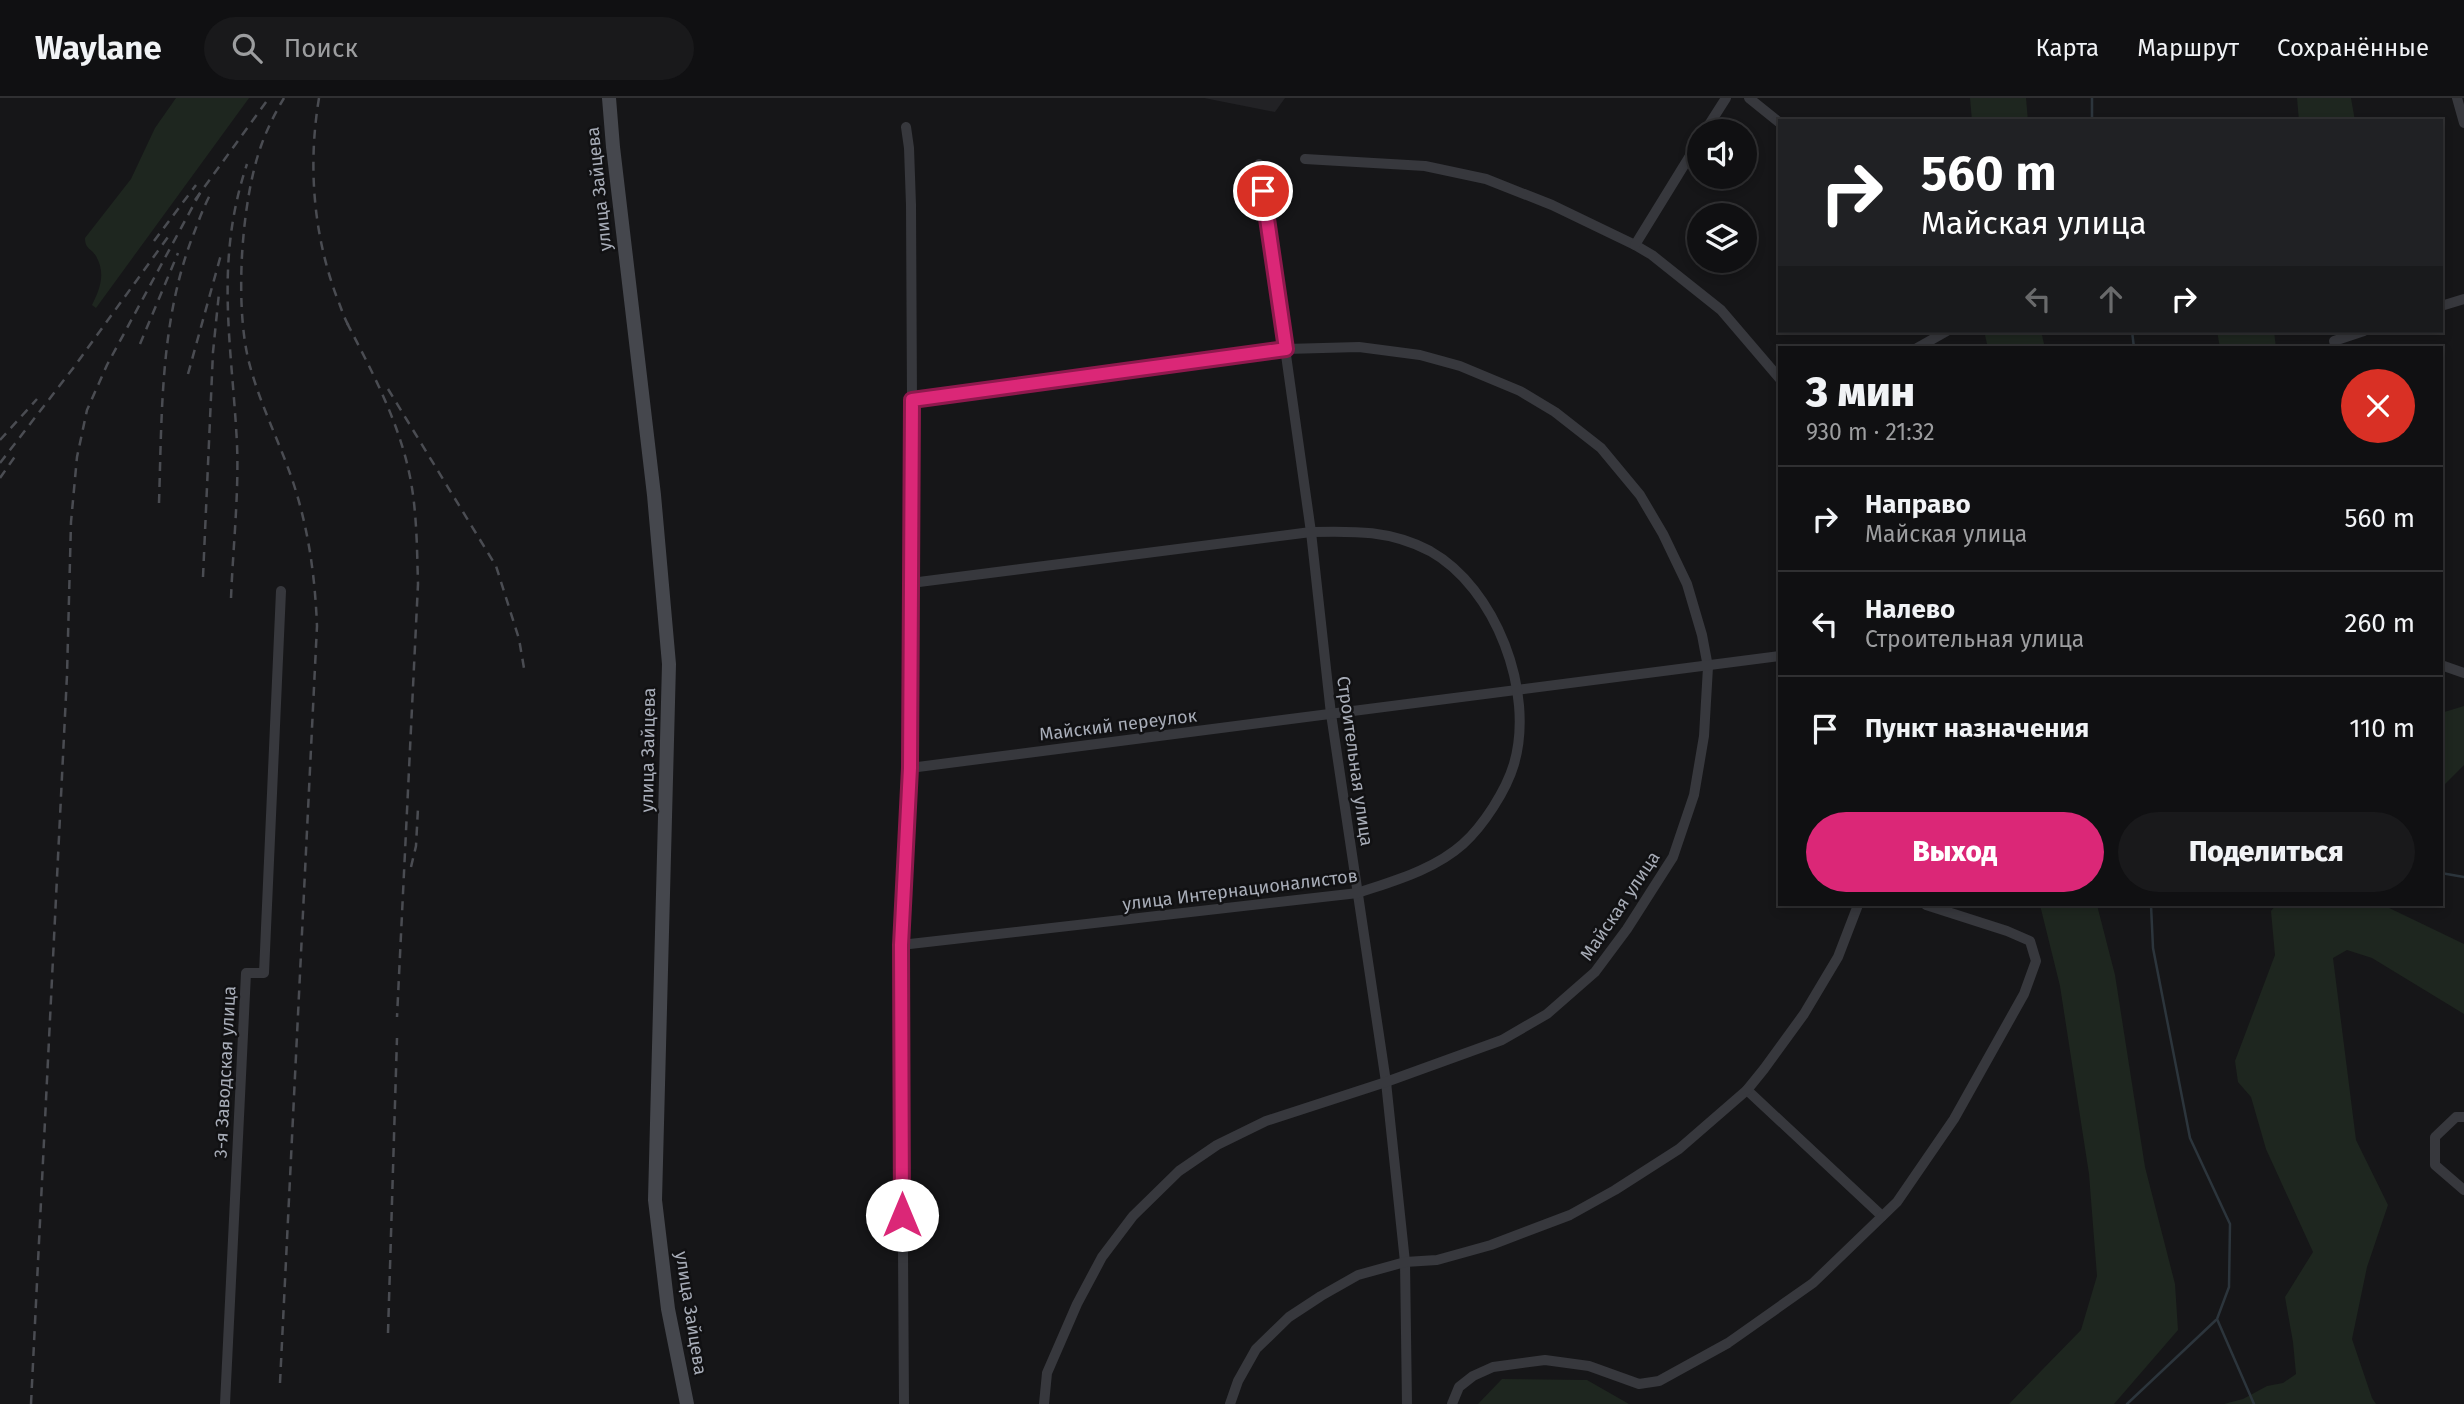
<!DOCTYPE html>
<html lang="ru">
<head>
<meta charset="utf-8">
<style>
	body { margin:0; font-family:"Fira Sans",sans-serif; background:#19191b; color:#f1f3f6; height:100vh; display:flex; flex-direction:column; font-size:26px; white-space:nowrap }
	* { box-sizing:border-box; margin:0 }
	p { font-size:23px; color:#9c9d9f }
	.icon { flex:none; width:38px; height:38px; fill:none; stroke:currentColor; stroke-width:2; stroke-linecap:round; stroke-linejoin:round }
	.map { position:relative; flex:1; overflow:hidden }
	.drawer { position:absolute; left:1778px; top:248px; width:665px; height:560px; display:flex; flex-direction:column; background:#101012; border-radius:0px; box-shadow:0 4px 10px #0003,0 0 0 2px #303032 }
	.drawer>* { flex:none }
	.guide { position:absolute; left:1778px; top:21px; width:665px; height:214px; border-radius:0px; box-shadow:0 4px 10px #0003,0 0 0 2px #303032; background:#202124; color:#fff; overflow:hidden }
	.tools { position:absolute; left:1687px; top:21px; display:grid; gap:14px }
	.tools a { display:grid; place-items:center; width:70px; height:70px; border-radius:50%; background:#101012; box-shadow:0 4px 10px #0003,0 0 0 2px #303032; font-size:35px }
	.pin { position:absolute; display:grid; place-items:center; width:60px; height:60px; color:#fff; margin:-30px; border:4px solid #fff; border-radius:50%; box-shadow:0 2px 7px #0007 }
	.me { position:absolute; width:77px; margin:-38px; rotate:0deg; stroke-linejoin:round; filter:drop-shadow(0 0 5px #0008) }
	.turn { display:flex; align-items:center; gap:24px; height:147px; padding:0 28px; font-size:32px }
	.turn .icon { width:91px; height:91px; stroke-width:2.5 }
	.turn b { display:block; font-size:49px; line-height:60px }
	.lanes { display:flex; align-items:center; height:66px; padding:0 28px; background:#0003; justify-content:center; gap:35px; direction:ltr }
	.lanes .off { opacity:.35 }
	.round { display:grid; place-items:center; flex:none; width:74px; height:74px; border-radius:37px; background:#19191b }
	.summary { display:flex; align-items:center; justify-content:space-between; height:119px; padding:0 28px }
	h1 { font-size:42px; font-weight:800; line-height:52px }
	.cta { display:flex; gap:14px; margin-top:auto; padding:14px 28px }
	.cta a { flex:1; height:80px; border-radius:42px; background:#db2777; color:#fff; font-size:28px; font-weight:800; line-height:80px; text-align:center }
	.cta a+a { background:#19191b; color:#f1f3f6 }
	ul { padding:0; list-style:none }
	li { display:flex; align-items:center; gap:21px; height:105px; padding:0 28px; border-top:2px solid #303032 }
	li div { flex:1 }
	li b { display:block; font-size:26px }
	li em { font-style:normal }
	header { display:flex; align-items:center; gap:42px; box-sizing:border-box; height:98px; padding:0 35px; background:#101012; border-bottom:2px solid #303032 }
	header strong { font-size:33px }
	nav { display:flex; gap:38px; margin-inline-start:auto; font-size:24px }
	.search { width:490px; height:63px; background:#19191b; display:flex; align-items:center; gap:18px; box-sizing:border-box; padding:0 24px; border-radius:38px; color:#9c9d9f; font-size:26px }
	.map>svg:first-child { display:block }
</style>
</head>
<body>
<header>
<strong>Waylane</strong>
<div class="search"><svg class="icon" aria-label="search" viewBox="0 0 24 24"><circle cx="10" cy="10" r="6"/><path d="M15 15l6 6"/></svg>Поиск</div>
<nav><a>Карта</a><a>Маршрут</a><a>Сохранённые</a></nav>
</header>
<div class="map">
<svg width="2464" height="1306" viewBox="0 0 2464 1306">
	<rect width="100%" height="100%" fill="#161618"/>
	<!-- built -->
	<path fill="#222225" d="M1204 0H1285L1275 14Z"/>
	<!-- green -->
	<g fill="#1e261f">
		<path d="M176 0H249L96 210 92 207C100 191 106 176 96 158 91 150 85 151 85 140L131 81 155 30Z"/>
		<path d="M1970 0H2026L2028 23H1972Z"/>
		<path d="M2297 0H2351L2355 23H2299Z"/>
		<path d="M1984 233H2041L2045 250H1988Z"/>
		<path d="M2217 233H2274L2276 250H2220Z"/>
		<path d="M2464 608V667L2441 690V615Z"/>
		<path d="M2040 807H2097L2115 877 2145 1069 2175 1186 2178 1232 2114 1306H2009L2081 1232 2097 1178 2089 1076 2060 888Z"/>
		<path d="M2276 807H2383L2464 846V916L2372 860 2347 852 2333 860 2356 1042 2388 1107 2367 1169 2352 1241 2372 1300 2376 1306H2224L2243 1301 2267 1288 2283 1285 2296 1276 2293 1244 2285 1199 2313 1154 2266 1051 2251 999 2238 984 2235 963 2275 857 2271 813Z"/>
		<path d="M1502 1281 1587 1282 1629 1306H1478Z"/>
	</g>
	<g fill="none" stroke-linecap="round" stroke-linejoin="round">
		<!-- stream -->
		<g stroke="#2c353c" stroke-width="2.5">
			<path d="M2092 0V23"/>
			<path d="M2132 233 2134 250"/>
			<path d="M2441 775 2464 779"/>
			<path d="M2151 807 2153 850 2190 1040 2230 1126 2229 1189 2217 1221 2254 1306"/>
			<path d="M2127 1306 2216 1222"/>
		</g>
		<!-- street -->
		<g stroke="#37383d" stroke-width="10">
			<path d="M1749 0 1780 25"/>
			<path d="M2457 0 2464 25"/>
			<path d="M1705 33 1726 0"/>
			<path d="M1305 61 1425 68 1486 81 1552 107 1635 147 1652 157 1721 212 1780 281"/>
			<path d="M1259 66 1311 434 1331 616 1386 984 1405 1164 1407 1306"/>
			<path d="M1635 147 1699 43"/>
			<path d="M2441 208 2464 201"/>
			<path d="M1917 250 1947 233"/>
			<path d="M2336 250 2334 243 2364 233"/>
			<path d="M912 302 1286 251 1359 249 1420 257 1460 268 1520 293 1555 314 1601 350 1640 397 1663 436 1687 486 1702 537 1708 569 1704 638 1694 697 1673 759 1627 831 1595 874 1547 916 1502 942 1386 984 1266 1023 1217 1047 1179 1073 1133 1118 1102 1159 1077 1206 1047 1275 1044 1306"/>
			<path d="M2441 567 2464 575"/>
			<path d="M910 670 1780 558"/>
			<path d="M901 847 1358 795C1393 783 1434 772 1463 746 1483 728 1506 693 1514 666 1535 594 1496 490 1430 453 1390 432 1354 433 1311 434L911 485"/>
			<path d="M1747 992 1882 1118"/>
			<path d="M2464 1019H2456L2435 1039V1067L2464 1092"/>
			<path d="M225 1306 246 875H264L281 493"/>
			<path d="M904 1306 901 847 910 670 912 302 911 107 909 50 906 29"/>
			<path d="M1230 1306 1238 1283 1256 1251 1289 1219 1321 1198 1358 1177 1405 1164 1437 1162 1491 1147 1570 1117 1615 1092 1679 1051 1747 992 1764 971 1804 916 1838 859 1858 807"/>
			<path d="M1452 1306 1459 1289 1473 1278 1493 1269 1545 1262 1589 1268 1639 1286 1659 1283 1728 1245 1813 1185 1897 1104 1954 1021 2024 896 2036 863 2030 843 2007 833 1926 807"/>
		</g>
		<!-- secondary -->
		<path stroke="#45474d" stroke-width="14" d="M609 0 613 49 654 397 669 566 655 1102 668 1211 687 1306"/>
		<!-- rail -->
		<g stroke="#4a4c52" stroke-width="2.5" stroke-dasharray="9 7" stroke-linecap="butt">
			<path d="M319 0C308 66 313 134 336 197 341 209 344 221 351 232"/>
			<path d="M195 102 269 0"/>
			<path d="M154 143 196 87"/>
			<path d="M347 225C373 275 401 328 411 384 417 418 417 453 418 486L397 919"/>
			<path d="M140 246 178 155"/>
			<path d="M188 276 222 153"/>
			<path d="M388 291 496 468 519 541 525 576"/>
			<path d="M0 342 37 301"/>
			<path d="M0 365 74 269 168 139"/>
			<path d="M0 380 16 357"/>
			<path d="M159 405C162 314 160 221 194 135 199 122 204 108 211 95"/>
			<path d="M203 479 213 254 219 195"/>
			<path d="M231 500C233 450 239 395 237 346 232 246 214 165 247 66"/>
			<path d="M411 769 416 748 418 710"/>
			<path d="M388 1235 397 940"/>
			<path d="M280 1285 317 528C315 479 309 434 294 387 281 347 261 309 250 268 234 211 241 104 261 48 267 31 275 15 284 0"/>
			<path d="M31 1306 67 577 71 424 77 359 87 312 107 267 200 95"/>
		</g>
	</g>
	<g fill="none" stroke-linecap="round" stroke-linejoin="round">
		<defs>
			<path id="route" d="M902 1117 901 847 910 670 912 302 1286 251 1263 93"/>
		</defs>
		<!-- route casing -->
		<use href="#route" stroke="#8e194d" stroke-width="18"/>
		<!-- route -->
		<use href="#route" stroke="#db2777" stroke-width="12"/>
	</g>
	<g text-anchor="middle" stroke-width="5" stroke-linejoin="round" paint-order="stroke">
		<!-- street labels -->
		<g font-size="18" fill="#a8adb8" stroke="#111113">
			<text transform="translate(599 91) rotate(-96)" y="6">улица Зайцева</text>
			<text transform="translate(1118 627) rotate(-7)" y="6">Майский переулок</text>
			<text transform="translate(648 652) rotate(-89)" y="6">улица Зайцева</text>
			<text transform="translate(1355 663) rotate(82)" y="6">Строительная улица</text>
			<text transform="translate(1240 792) rotate(-7)" y="6">улица Интернационалистов</text>
			<text transform="translate(1620 808) rotate(-56)" y="6">Майская улица</text>
			<text transform="translate(225 974) rotate(-87)" y="6">3-я Заводская улица</text>
			<text transform="translate(691 1215) rotate(81)" y="6">улица Зайцева</text>
		</g>
	</g>
</svg>
<div class="tools">
<a><svg class="icon" aria-label="sound" viewBox="0 0 24 24"><path d="M4 9h4l5-4v14l-5-4H4zM17 9q2 3 0 6"/></svg></a>
<a><svg class="icon" aria-label="layers" viewBox="0 0 24 24"><path d="M12 4l9 5-9 5-9-5zM3 14l9 5 9-5"/></svg></a>
</div>
<div class="pin" style="left:1263px;top:93px;background:#d93025"><svg class="icon" aria-label="arrive" viewBox="0 0 24 24"><path d="M6 21V4h12l-3 4 3 4H6"/></svg></div>
<svg class="me" style="left:902px;top:1117px" viewBox="-20 -20 40 40"><circle r="19" fill="#fff"/><path d="M0-13L10 11 0 6-10 11z" fill="#db2777"/></svg>
<div class="guide">
<div class="turn"><svg class="icon" aria-label="right" viewBox="0 0 24 24"><path d="M7 20v-9h11M14 6l5 5-5 5"/></svg><div><b>560 m</b>Майская улица</div></div>
<div class="lanes"><svg class="icon off" aria-label="left" viewBox="0 0 24 24"><path d="M17 20v-9H6M10 6l-5 5 5 5"/></svg><svg class="icon off" aria-label="ahead" viewBox="0 0 24 24"><path d="M12 20V5M6 11l6-6 6 6"/></svg><svg class="icon" aria-label="right" viewBox="0 0 24 24"><path d="M7 20v-9h11M14 6l5 5-5 5"/></svg></div>
</div>
<section class="drawer">
<div class="summary"><div><h1>3 мин</h1><p>930 m · 21:32</p></div><a class="round" style="background:#d93025;color:#fff"><svg class="icon" aria-label="close" viewBox="0 0 24 24"><path d="M6 6l12 12M18 6L6 18"/></svg></a></div>
<ul>
<li><svg class="icon" aria-label="right" viewBox="0 0 24 24"><path d="M7 20v-9h11M14 6l5 5-5 5"/></svg><div><b>Направо</b><p>Майская улица</p></div><em>560 m</em></li>
<li><svg class="icon" aria-label="left" viewBox="0 0 24 24"><path d="M17 20v-9H6M10 6l-5 5 5 5"/></svg><div><b>Налево</b><p>Строительная улица</p></div><em>260 m</em></li>
<li><svg class="icon" aria-label="arrive" viewBox="0 0 24 24"><path d="M6 21V4h12l-3 4 3 4H6"/></svg><div><b>Пункт назначения</b></div><em>110 m</em></li>
</ul>
<div class="cta"><a>Выход</a><a>Поделиться</a></div>
</section>
</div>
</body>
</html>
